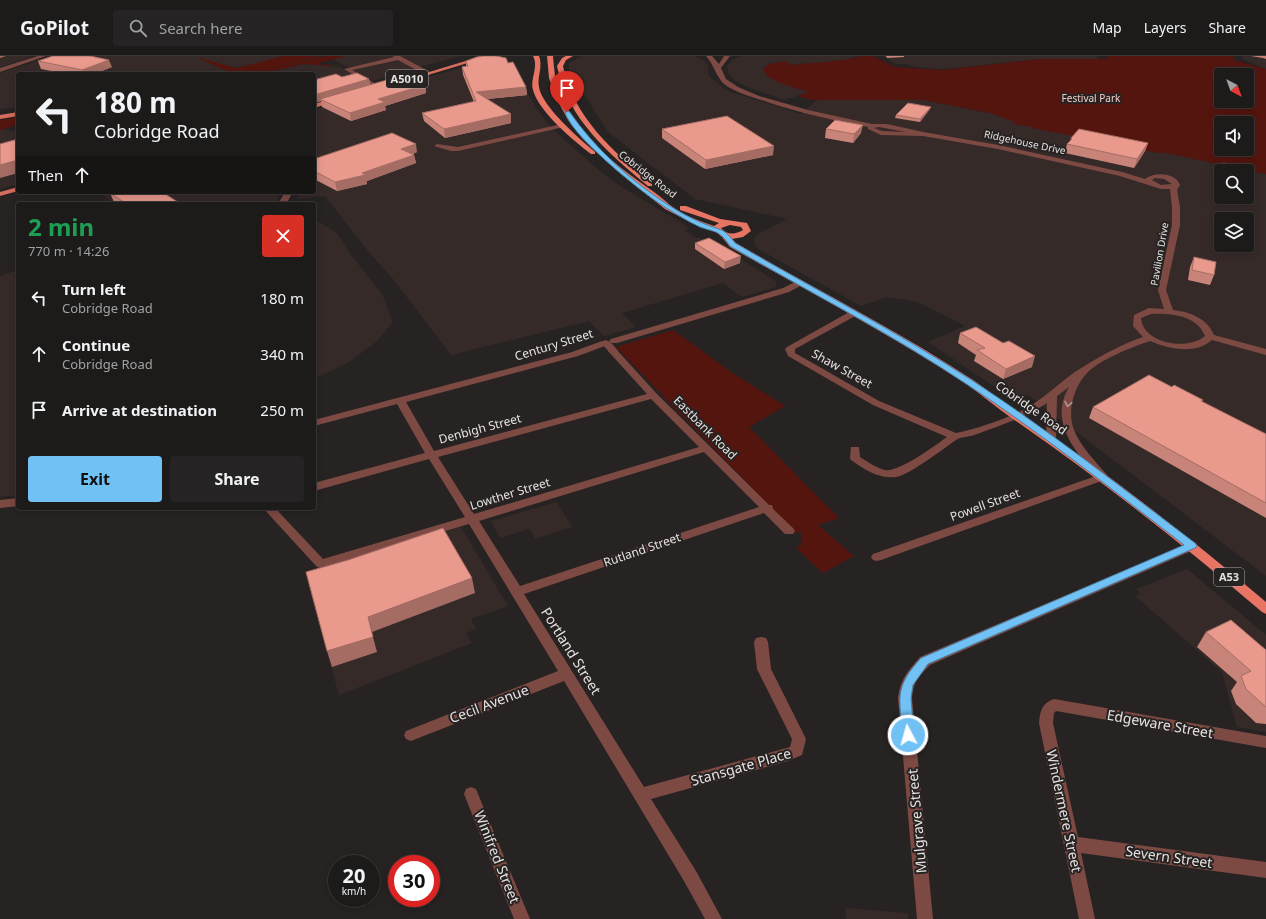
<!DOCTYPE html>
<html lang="en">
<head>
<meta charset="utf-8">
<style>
	body { margin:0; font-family:"Noto Sans",sans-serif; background:#252323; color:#f1f3f6; height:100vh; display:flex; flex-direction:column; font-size:15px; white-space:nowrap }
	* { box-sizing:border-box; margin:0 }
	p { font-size:13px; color:#a0a1a2 }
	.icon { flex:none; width:22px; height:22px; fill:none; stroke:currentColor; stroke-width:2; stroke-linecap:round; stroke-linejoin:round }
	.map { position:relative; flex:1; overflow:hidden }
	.side { position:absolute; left:16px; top:146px; width:300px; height:308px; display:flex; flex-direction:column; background:#1d1a1a; border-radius:4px; box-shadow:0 2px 10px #0003,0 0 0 1px #3b3839 }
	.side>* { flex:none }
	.top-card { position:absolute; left:16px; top:16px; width:300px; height:122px; border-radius:4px; box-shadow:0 2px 10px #0003,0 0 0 1px #3b3839; background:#1d1a1a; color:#f1f3f6; overflow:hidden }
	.needle { width:26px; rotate:139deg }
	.buttons { position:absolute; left:1214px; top:12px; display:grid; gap:8px }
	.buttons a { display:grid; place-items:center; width:40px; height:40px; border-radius:4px; background:#1d1a1a; box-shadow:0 2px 10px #0003,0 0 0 1px #3b3839; font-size:20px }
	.speed { position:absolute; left:328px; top:799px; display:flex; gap:8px; font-size:20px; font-weight:700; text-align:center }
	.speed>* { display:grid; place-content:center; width:52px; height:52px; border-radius:50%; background:#1d1a1a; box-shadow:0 2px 10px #0003,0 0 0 1px #3b3839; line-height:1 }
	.speed small { font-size:10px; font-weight:400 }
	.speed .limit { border:6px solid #d22; background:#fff; color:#111 }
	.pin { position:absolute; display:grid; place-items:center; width:34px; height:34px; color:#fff; margin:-41px -17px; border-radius:50% 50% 50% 0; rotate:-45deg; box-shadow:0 0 4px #0007 }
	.pin .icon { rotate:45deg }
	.me { position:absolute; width:44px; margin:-22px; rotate:354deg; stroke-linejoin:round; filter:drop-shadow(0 0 3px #0008) }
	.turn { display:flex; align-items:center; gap:14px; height:84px; padding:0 12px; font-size:18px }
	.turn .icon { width:52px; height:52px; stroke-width:2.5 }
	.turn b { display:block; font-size:28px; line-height:34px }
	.then { display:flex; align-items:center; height:38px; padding:0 12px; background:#0003; gap:8px; font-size:15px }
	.round { display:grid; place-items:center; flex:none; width:42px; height:42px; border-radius:4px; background:#252323 }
	.head { display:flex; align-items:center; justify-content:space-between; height:68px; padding:0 12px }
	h1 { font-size:24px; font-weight:700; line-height:30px; color:#1e9e55 }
	.cta { display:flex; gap:8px; margin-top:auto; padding:8px 12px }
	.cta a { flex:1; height:46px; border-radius:4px; background:#72c1f5; color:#111; font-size:16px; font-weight:700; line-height:46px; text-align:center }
	.cta a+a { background:#252323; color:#f1f3f6 }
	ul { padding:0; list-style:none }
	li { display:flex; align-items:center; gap:12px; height:56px; padding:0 12px }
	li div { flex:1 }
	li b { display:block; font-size:15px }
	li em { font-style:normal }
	header { display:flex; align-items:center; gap:24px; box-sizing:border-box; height:56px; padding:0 20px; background:#1d1a1a; border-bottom:1px solid #3b3839 }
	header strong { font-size:19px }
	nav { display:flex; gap:22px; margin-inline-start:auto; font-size:14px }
	.search { width:280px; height:36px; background:#252323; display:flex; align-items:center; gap:10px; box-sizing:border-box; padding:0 14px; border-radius:4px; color:#a0a1a2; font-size:15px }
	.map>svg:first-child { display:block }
</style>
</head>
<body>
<header>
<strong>GoPilot</strong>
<div class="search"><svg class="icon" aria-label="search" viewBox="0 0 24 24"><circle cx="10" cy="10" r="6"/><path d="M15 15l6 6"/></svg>Search here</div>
<nav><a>Map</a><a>Layers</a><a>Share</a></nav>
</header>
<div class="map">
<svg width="1266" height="863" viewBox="0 0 1266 863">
	<rect width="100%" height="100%" fill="#272322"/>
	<!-- built -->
	<g fill="#362a29" fill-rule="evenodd">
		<path d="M0 0H34L0 11Z"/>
		<path d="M53 0H302L223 18H18V51L0 53V17Z"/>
		<path d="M346 0H461L393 18 372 25 332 3Z"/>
		<path d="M582 0H694L703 4 708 9V19L718 28 731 36 801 58 819 42H875L923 44 998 59 1114 86 1266 118V520L1028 339 1017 346 928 286 965 270 918 246 887 241 861 250 758 193 754 187 755 182 758 178 787 163 695 143 609 77 569 15V7ZM1221 115H1247V141H1221ZM1221 163H1247V189H1221Z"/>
		<path d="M741 0H859L844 4 791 9 785 5 765 10 763 13 774 24 809 36 785 44 752 33 735 25 728 17 727 10 732 4Z"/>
		<path d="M883 0H1096L1101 4 1040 3 943 13 916 11 907 8H896Z"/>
		<path d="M1242 0H1266V13L1249 6 1243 3Z"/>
		<path d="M304 8 340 11 353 18 314 43V18H259Z"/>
		<path d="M465 11H514L530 42 545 64 557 77 601 116 617 128 688 171 686 175 694 181 711 185 776 225V231L742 241 723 227 622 257 636 271 604 280 589 265 451 299 393 223 368 195 325 140 297 143 299 136H314V54L402 28Z"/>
		<path d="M0 73 18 75V82L0 91Z"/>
		<path d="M18 92V128L0 133V96Z"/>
		<path d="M98 136H281L275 148H115Z"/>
		<path d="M314 163 337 177 351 199 382 238 393 266 376 286 349 306 314 323Z"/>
		<path d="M18 214V439L0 441V220Z"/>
		<path d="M557 446 572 471 535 483 530 473 500 482 491 465Z"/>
		<path d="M461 471 508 550 471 563 476 573 466 577 472 587 339 639 308 529 328 510Z"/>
		<path d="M1187 513 1266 579V676L1237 671 1222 616 1135 540 1141 538 1136 533Z"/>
		<path d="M845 852 908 857V863H846Z"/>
	</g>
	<!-- green -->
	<g fill="#55150f" fill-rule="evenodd">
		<path d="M283 0H322L266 13 326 0H346L319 7 323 9 331 8 332 10 303 8 261 18H220L227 15 198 2H200L236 12Z"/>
		<path d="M863 0H873L895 11 942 14 1040 3H1109L1106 0H1234V4L1266 13V118L1161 96 1163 98 1032 72V71L1013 68 1014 66 990 57 923 44H810L798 40 808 36C795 31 766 26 763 13L769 8 786 5 791 9 844 4ZM1221 19H1247V45H1221ZM1221 67H1247V93H1221Z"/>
		<path d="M18 61V69L0 74V64Z"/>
		<path d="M673 274 734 318 785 350 749 371 839 462 818 469 854 500 823 517 796 492 801 489V476L795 477 616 291Z"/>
	</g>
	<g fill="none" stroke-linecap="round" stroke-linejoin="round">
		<!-- pedestrian -->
		<path fill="#7d4a43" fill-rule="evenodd" d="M606 284C611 286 615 291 618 295L616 297H610L601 287 603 285Z"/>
		<!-- minor -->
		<g fill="#7d4a43" fill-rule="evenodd">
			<path d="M393 0H400L432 17 429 19 420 16 398 4 352 14 376 28V30L374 31 344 13 394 1Z"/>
			<path d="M706 0H712L719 8 724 0H730L721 12 726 23 738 31 759 40 808 54 872 68H887L923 76 998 89 1122 116 1145 123C1154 116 1175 116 1180 129L1177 134 1180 151V169L1166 234 1173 254C1190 256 1207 262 1214 279L1266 293V299L1212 284C1195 299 1169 293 1150 285 1132 291 1099 304 1087 317 1073 332 1067 356 1074 374 1081 391 1095 405 1107 419L1108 421 1107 423 881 504 877 505 873 504 871 501 873 498 1096 420C1074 394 1049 365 1069 331L1057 340 1056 383 1055 385 1051 386 1046 383 1047 347C1025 362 1001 369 977 378 971 381 962 380 956 384 943 393 911 418 896 421 879 423 865 414 851 404L850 402 851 391H859L860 401C868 406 876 412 885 414 898 417 936 389 947 381L873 349 788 300 785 293 787 291 851 255H857L858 257 857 259 795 293V297L879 345 956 377C976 373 1005 363 1023 354 1045 343 1062 323 1083 311 1102 299 1122 288 1143 281L1133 270 1134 259 1149 252 1164 253 1158 234 1172 169V151L1170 133H1161L1120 120 998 93 923 80 881 79 868 73V71C833 64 800 57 767 46 752 41 736 37 724 28 717 22 714 9 706 0ZM879 71 906 76 882 75 874 72ZM1155 122 1164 123 1172 128 1161 129 1152 124ZM1151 258C1170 257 1197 259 1205 280 1188 295 1143 288 1141 262Z"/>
			<path d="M562 68 565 70 564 71 458 95H451L434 90 437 88 458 91Z"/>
			<path d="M285 136H293L286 148H278Z"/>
			<path d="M799 224 803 227 802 229 789 236 617 287H611L609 285 611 283 783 232Z"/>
			<path d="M602 285 607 288 605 290 578 300 406 346 434 395 647 338 608 295 610 293H616L656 337 769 449H772L773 453 793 472 795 475 793 478H785L764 457 524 538 644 731 790 691 792 683 757 613 754 586 756 582 761 581 766 582 768 586 771 613 806 683 802 699 788 705 651 743 696 815 722 863H705L684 825 564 625 416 683 411 685 406 683 404 679 406 675 558 615 469 468 321 512 317 511 263 452H275L323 503 465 461 429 403 314 435V427L425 397 397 348 314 370V364L572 296ZM651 343 699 391 474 458 438 401ZM704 396 759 451 520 530 479 465Z"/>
			<path d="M18 442V450L0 452V444Z"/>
			<path d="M1192 486 1196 487 1198 490 1196 493 930 609C918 621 914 625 912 642L933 863H917L898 642C901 622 907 616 920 601Z"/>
			<path d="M1054 643 1266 680V692L1056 655 1054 657 1053 667 1078 781 1266 806V822L1081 797 1095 863H1079L1039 667C1040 655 1042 647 1054 643Z"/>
			<path d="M471 731 476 733 478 738 530 863H514L464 738 466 733Z"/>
		</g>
		<!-- tertiary -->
		<path fill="#7d4a43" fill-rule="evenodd" d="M38 0H46L0 16V12Z"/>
		<!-- primary -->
		<g fill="#d66d5e" fill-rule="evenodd">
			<path d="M482 0H491L398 28 393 27Z"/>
			<path d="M335 42 338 44 337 45 314 52V48Z"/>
			<path d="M18 56V60L0 63V59Z"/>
			<path d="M18 131V135L0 140V136Z"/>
		</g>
		<!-- trunk -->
		<g fill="#e87464" fill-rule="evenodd">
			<path d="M533 0H539L540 3C542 13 537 22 539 31 542 51 580 83 595 96V98H591C573 84 539 56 533 34 530 22 539 11 533 0Z"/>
			<path d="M547 0H553C554 15 556 28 561 41 578 82 619 111 654 136 660 140 665 145 670 149 683 159 699 165 714 170L719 167 680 154V150H686L720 163 747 167 751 175 743 181 732 183 736 187C815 233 897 274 973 324 989 335 1004 347 1020 358 1106 416 1187 479 1266 546V558L1262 556C1181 487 1100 423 1013 363 997 352 982 339 966 328 890 278 809 236 730 191L722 181 716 176 690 166 665 153 616 114 582 82 567 62 556 42 549 22ZM730 169 741 171 743 174C735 179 727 179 721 172Z"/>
			<path d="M566 0H573L566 4 563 10C573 61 614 96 652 128V130H648C609 98 567 62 557 10L562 2Z"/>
		</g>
	</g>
	<!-- wall -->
	<g fill="#c98479">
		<path d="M886 0H904V1L887 2Z"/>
		<path d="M1251 0H1266V3L1263 2Z"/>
		<path d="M38 5 112 11 94 18H66L41 13Z"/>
		<path d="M466 5 508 7 526 31 527 39 487 43 511 67 445 82 424 65 422 57 474 46 463 19 462 11 466 10Z"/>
		<path d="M342 21 369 23 370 29H425L426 37 385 50 386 54 351 65 322 51 321 45 314 47V24Z"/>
		<path d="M930 53 920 66 895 62 896 59Z"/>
		<path d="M662 73 773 99 705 113 662 82Z"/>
		<path d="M826 73 861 77 853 87 825 82Z"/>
		<path d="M1071 82 1148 87 1145 95 1134 112 1065 97 1067 88 1070 85Z"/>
		<path d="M417 96 413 98 414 99 416 107 367 125V128L337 135 314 123V103Z"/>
		<path d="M1223 107 1254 112 1253 124 1249 134 1247 133V115H1221V129L1218 128 1219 116Z"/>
		<path d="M110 137 181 148H116L114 146Z"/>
		<path d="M695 187 740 207 724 213 695 193Z"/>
		<path d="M1194 201 1214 219 1210 229 1188 224 1190 211Z"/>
		<path d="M960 277 1032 311 1003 323 974 305 976 299 958 287Z"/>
		<path d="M1172 331 1203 344 1202 346 1266 378V462L1089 362 1093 351Z"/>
		<path d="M1206 576 1266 594V668L1256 667 1236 648 1231 635 1237 626 1197 591Z"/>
	</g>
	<!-- shaded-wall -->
	<g fill="#a46c63">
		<path d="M0 0H6L0 2Z"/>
		<path d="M109 4 112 11 94 18H83L82 14Z"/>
		<path d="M369 23 370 30 320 43 321 45 314 47V39Z"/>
		<path d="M425 29 426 37 385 50 386 54 351 65 350 57 378 43Z"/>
		<path d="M526 31 527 39 477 44 476 36Z"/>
		<path d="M931 51 930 53 920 66V63Z"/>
		<path d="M511 58V67L445 82 444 73Z"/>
		<path d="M863 69 861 77 853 87 854 78Z"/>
		<path d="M1148 87 1145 95 1134 112 1137 103Z"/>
		<path d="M416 88 417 96 403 101 401 93Z"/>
		<path d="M774 90 773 99 705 113 706 104Z"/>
		<path d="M414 99 416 107 367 125V128L337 135 335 126Z"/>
		<path d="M18 104V117L0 122V109Z"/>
		<path d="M245 136H252L246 138Z"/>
		<path d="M741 200 740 207 724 213 725 206Z"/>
		<path d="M1035 300 1032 311 1003 323 1006 313Z"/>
		<path d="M472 522 475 537 372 576 368 561Z"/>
		<path d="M373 581 377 596 332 611 327 595Z"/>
	</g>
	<!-- building -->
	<g fill="#ea9a8d" stroke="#a46c63">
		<path d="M53 0H90L109 4 82 14 38 5Z"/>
		<path d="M484 0H496L506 2 508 7 513 6 526 31 476 36 511 58 444 73 422 57 476 45 462 11 468 10 466 5 477 1Z"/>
		<path d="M357 17 369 23 314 39V24L336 18 342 21Z"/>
		<path d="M401 20 425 29 378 43 385 46 350 57 320 43Z"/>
		<path d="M908 47 931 51 920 63 896 59Z"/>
		<path d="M727 60 774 90 706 104 662 73Z"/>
		<path d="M835 64 863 69 854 78 826 73Z"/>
		<path d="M1079 73 1148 87 1137 103 1067 88 1072 83 1071 82Z"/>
		<path d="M392 77 416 88 401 93 414 99 362 117 365 119 335 126 314 115V103Z"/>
		<path d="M18 83V104L0 109V88Z"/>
		<path d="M1223 107 1254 112 1253 124 1247 123V115H1222Z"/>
		<path d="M113 136H162L181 148H127L110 137Z"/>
		<path d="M709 182 741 200 725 206 695 187Z"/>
		<path d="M1194 201 1216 206 1214 219 1192 214Z"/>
		<path d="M976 271 1003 287 1009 285 1035 300 1006 313 977 294 985 292 960 277Z"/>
		<path d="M1149 319 1172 331 1174 329 1203 344 1201 345 1266 378V447L1093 351Z"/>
		<path d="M443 472 472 522 368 561 373 581 327 595 306 516 348 504Z"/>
		<path d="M1231 564 1266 594V651L1246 633 1241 620 1251 615 1206 576Z"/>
	</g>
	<!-- one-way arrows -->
	<defs><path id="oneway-chevron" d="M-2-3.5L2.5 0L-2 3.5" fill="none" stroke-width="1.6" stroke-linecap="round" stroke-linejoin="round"/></defs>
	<use stroke="#b19692" href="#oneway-chevron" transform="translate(1068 348) rotate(101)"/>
	<!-- route -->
	<path fill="#72c1f5" stroke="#4a7d9f" d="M565 55H569C595 93 631 125 670 150 681 157 694 164 705 168 722 175 724 172 735 187 814 233 896 275 973 325 1050 375 1122 432 1195 487L1197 490 1195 492 928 608 913 629 911 642 914 679 913 682 908 684 904 682 903 679C899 642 894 631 921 602L1184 489C1113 434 1043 379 968 329 892 278 809 236 730 190 719 174 717 177 700 171 689 166 678 159 668 153 647 141 567 77 565 55Z"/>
	<g text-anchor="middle" stroke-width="4" stroke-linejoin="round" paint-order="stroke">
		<!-- far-park labels -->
		<g font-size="10" fill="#f7cbc4" stroke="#272322">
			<text x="1091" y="46">Festival Park</text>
		</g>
		<!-- far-street labels -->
		<g font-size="10" fill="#e5e2e1" stroke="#272322">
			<text transform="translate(1025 86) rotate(12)" y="4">Ridgehouse Drive</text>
			<text transform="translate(648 118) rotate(38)" y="4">Cobridge Road</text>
			<text transform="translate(1159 198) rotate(-80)" y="4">Pavilion Drive</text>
		</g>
		<!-- shield labels -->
		<g fill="#272322" stroke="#aca9a8" stroke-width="1">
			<rect x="386" y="14" width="42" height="18" rx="3"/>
			<rect x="1214" y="512" width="30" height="18" rx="3"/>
		</g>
		<g font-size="11" font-weight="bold" fill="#e5e2e1">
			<text x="407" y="27">A5010</text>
			<text x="1229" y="525">A53</text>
		</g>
		<!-- street labels -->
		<g font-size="12" fill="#e5e2e1" stroke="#272322">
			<text transform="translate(554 289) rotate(-17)" y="4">Century Street</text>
			<text transform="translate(842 313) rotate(29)" y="4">Shaw Street</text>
			<text transform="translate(1031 352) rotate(35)" y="4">Cobridge Road</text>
			<text transform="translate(705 372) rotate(45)" y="4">Eastbank Road</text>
			<text transform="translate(480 373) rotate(-15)" y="4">Denbigh Street</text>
			<text transform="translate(510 438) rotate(-17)" y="4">Lowther Street</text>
			<text transform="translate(985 449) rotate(-20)" y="4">Powell Street</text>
			<text transform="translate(642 494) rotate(-19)" y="4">Rutland Street</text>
		</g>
		<!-- near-street labels -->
		<g font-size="14" fill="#e5e2e1" stroke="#272322">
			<text transform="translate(571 595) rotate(58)" y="5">Portland Street</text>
			<text transform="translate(489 648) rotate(-21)" y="5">Cecil Avenue</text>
			<text transform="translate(1160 668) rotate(10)" y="5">Edgeware Street</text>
			<text transform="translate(741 711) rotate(-16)" y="5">Stansgate Place</text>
			<text transform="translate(1064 755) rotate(78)" y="5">Windermere Street</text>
			<text transform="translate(917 765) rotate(-95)" y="5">Mulgrave Street</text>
			<text transform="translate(497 801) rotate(68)" y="5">Winifred Street</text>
			<text transform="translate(1169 801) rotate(8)" y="5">Severn Street</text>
		</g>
	</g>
</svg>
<div class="buttons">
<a><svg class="needle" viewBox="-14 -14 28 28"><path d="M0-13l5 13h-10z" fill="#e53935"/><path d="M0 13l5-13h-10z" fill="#a0a1a2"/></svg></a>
<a><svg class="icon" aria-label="sound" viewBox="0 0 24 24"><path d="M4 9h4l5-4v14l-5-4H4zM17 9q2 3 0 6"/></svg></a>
<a><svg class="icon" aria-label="search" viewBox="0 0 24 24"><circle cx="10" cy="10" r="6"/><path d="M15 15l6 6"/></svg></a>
<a><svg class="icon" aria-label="layers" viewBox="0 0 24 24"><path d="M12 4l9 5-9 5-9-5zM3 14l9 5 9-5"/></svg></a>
</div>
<div class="speed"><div>20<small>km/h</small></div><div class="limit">30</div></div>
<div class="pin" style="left:567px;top:56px;background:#d93025"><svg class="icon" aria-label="arrive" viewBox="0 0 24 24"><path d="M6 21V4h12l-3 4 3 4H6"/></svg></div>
<svg class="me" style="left:908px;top:679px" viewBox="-20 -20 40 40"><circle r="17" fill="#72c1f5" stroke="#fff" stroke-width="3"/><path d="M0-11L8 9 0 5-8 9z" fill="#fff"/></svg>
<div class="top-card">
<div class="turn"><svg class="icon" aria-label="left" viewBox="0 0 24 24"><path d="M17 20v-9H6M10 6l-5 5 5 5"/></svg><div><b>180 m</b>Cobridge Road</div></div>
<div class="then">Then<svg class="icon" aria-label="ahead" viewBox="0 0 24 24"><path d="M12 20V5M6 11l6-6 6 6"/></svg></div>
</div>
<section class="side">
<div class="head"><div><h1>2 min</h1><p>770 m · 14:26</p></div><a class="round" style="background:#d93025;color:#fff"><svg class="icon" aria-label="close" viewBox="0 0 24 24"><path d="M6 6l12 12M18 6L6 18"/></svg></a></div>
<ul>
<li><svg class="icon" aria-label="left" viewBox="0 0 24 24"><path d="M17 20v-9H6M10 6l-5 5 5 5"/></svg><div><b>Turn left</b><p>Cobridge Road</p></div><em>180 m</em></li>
<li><svg class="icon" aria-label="ahead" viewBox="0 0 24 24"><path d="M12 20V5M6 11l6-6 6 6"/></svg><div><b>Continue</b><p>Cobridge Road</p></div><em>340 m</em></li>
<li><svg class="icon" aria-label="arrive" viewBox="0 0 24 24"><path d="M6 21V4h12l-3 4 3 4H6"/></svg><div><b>Arrive at destination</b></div><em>250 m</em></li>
</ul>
<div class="cta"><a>Exit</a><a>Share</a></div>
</section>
</div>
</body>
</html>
